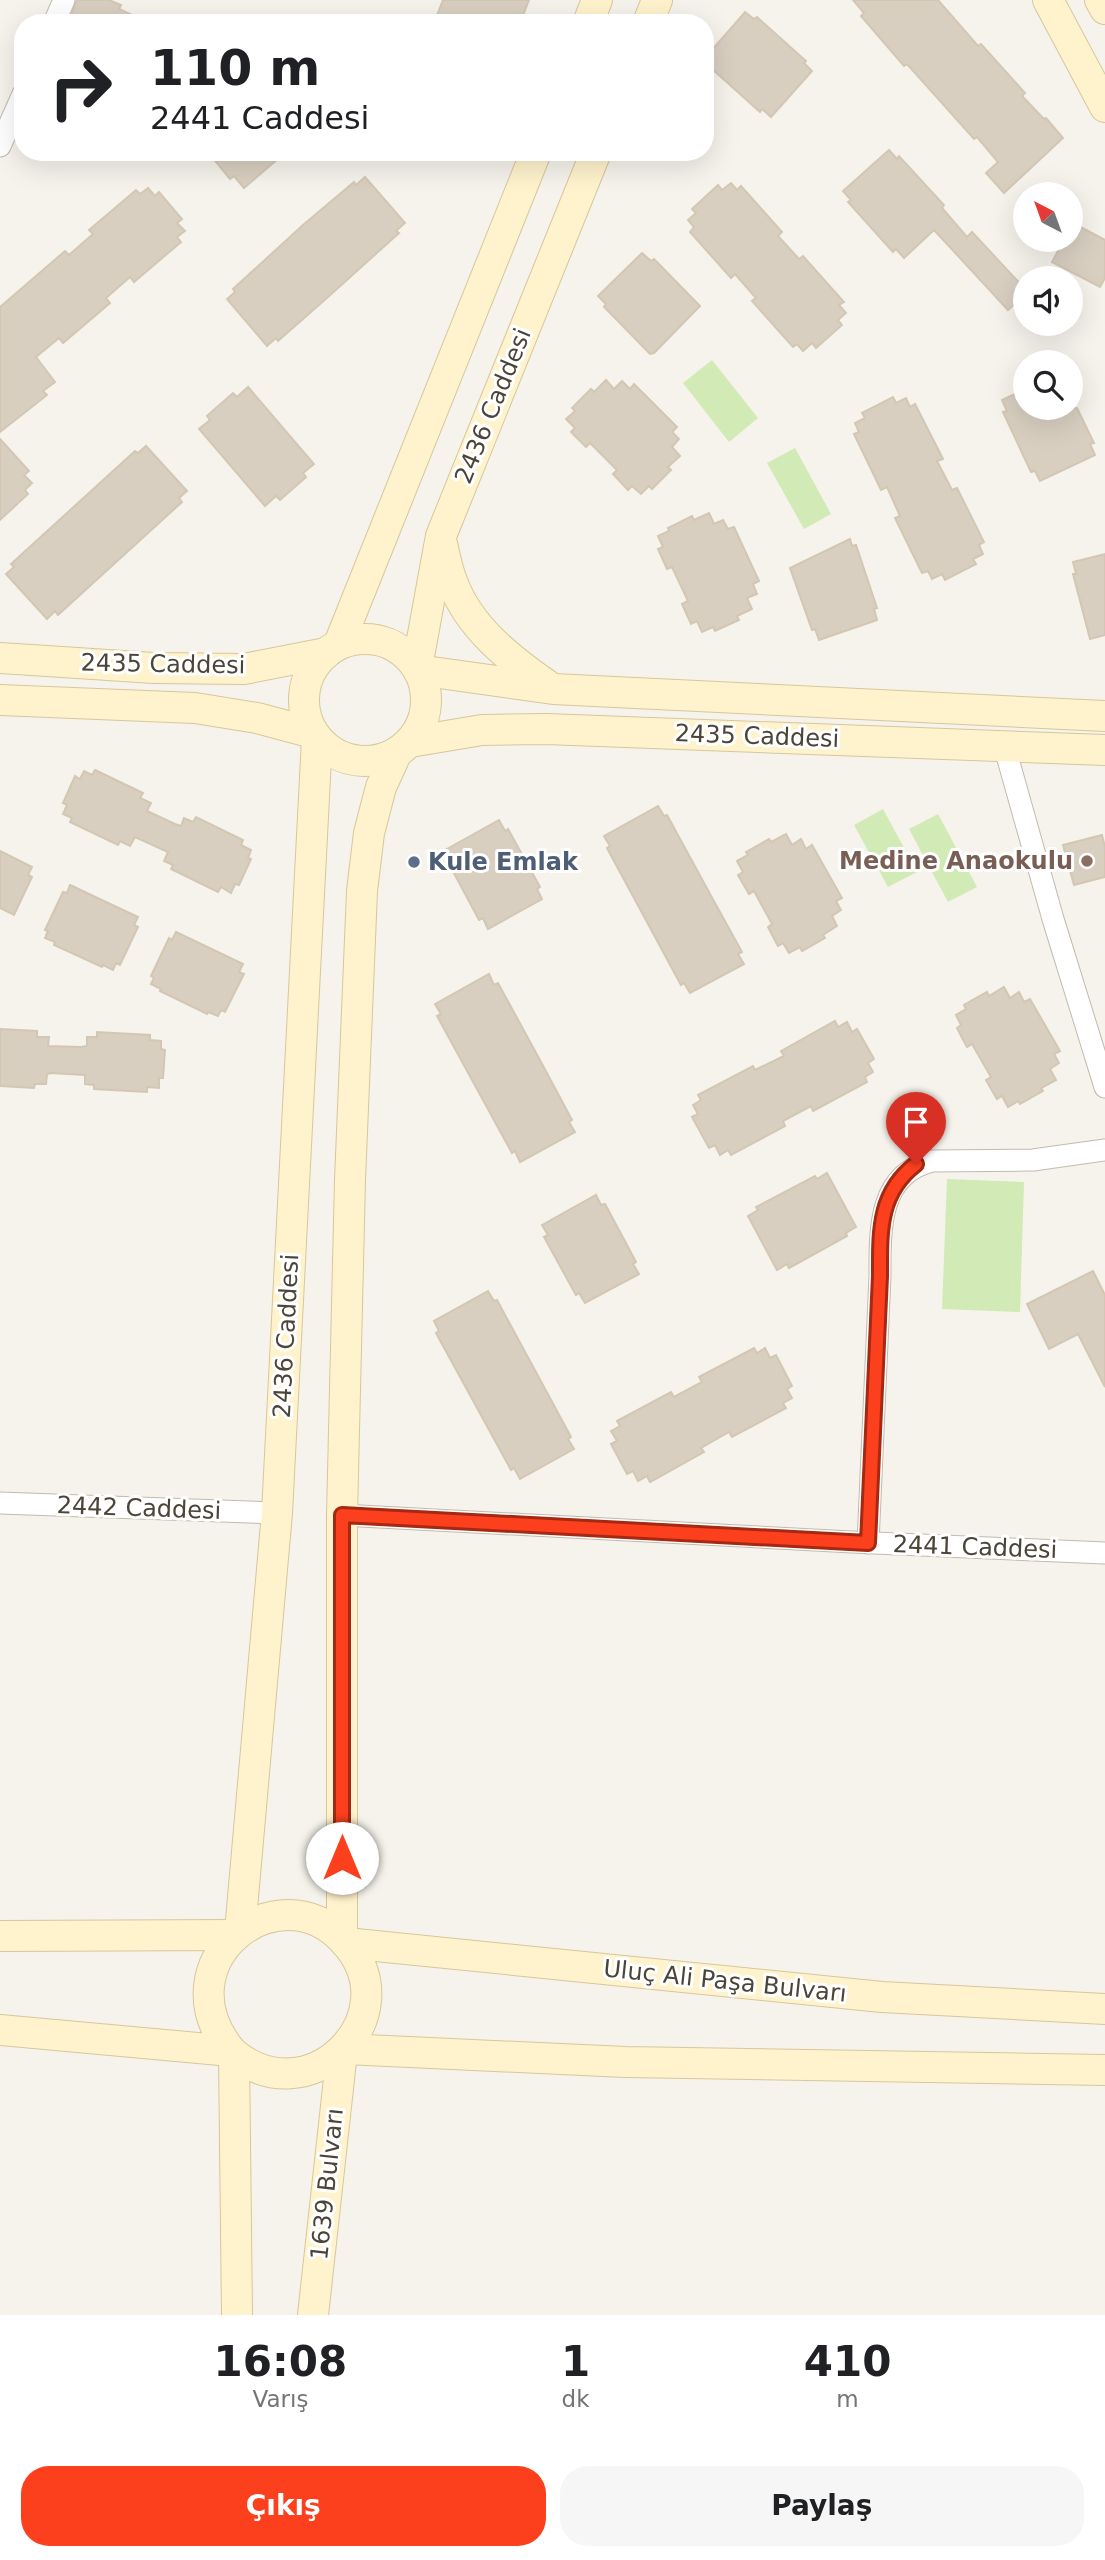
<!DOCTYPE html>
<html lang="tr">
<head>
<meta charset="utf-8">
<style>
	body { margin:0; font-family:"DejaVu Sans",sans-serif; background:#f6f6f6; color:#202124; height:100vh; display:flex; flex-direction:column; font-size:26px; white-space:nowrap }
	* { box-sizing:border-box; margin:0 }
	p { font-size:23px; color:#757577 }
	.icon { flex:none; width:38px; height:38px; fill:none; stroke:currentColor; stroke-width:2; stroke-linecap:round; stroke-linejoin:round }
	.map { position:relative; height:2315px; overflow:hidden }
	.panel { display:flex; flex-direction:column; background:#fff; flex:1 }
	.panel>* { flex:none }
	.top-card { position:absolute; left:14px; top:14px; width:700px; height:147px; border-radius:28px; box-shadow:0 7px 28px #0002; background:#fff; color:#202124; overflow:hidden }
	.needle { width:46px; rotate:319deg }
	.buttons { position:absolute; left:1013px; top:182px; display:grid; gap:14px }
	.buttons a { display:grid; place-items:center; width:70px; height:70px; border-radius:50%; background:#fff; box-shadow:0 7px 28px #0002; font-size:35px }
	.pin { position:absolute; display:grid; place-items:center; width:60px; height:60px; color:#fff; margin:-72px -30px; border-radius:50% 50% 50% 0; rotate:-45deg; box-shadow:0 0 7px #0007 }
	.pin .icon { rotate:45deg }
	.me { position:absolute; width:77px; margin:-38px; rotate:0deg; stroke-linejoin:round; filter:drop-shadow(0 0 5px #0008) }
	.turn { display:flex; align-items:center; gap:24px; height:147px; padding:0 21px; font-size:32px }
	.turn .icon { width:91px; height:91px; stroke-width:2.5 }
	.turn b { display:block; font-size:49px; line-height:60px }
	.eta { display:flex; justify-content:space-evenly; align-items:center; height:119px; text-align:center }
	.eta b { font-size:42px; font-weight:800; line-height:49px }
	.cta { display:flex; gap:14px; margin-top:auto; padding:14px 21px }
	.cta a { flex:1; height:80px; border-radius:28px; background:#fc3f1d; color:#fff; font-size:28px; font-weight:800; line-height:80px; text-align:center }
	.cta a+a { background:#f6f6f6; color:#202124 }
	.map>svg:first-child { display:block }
</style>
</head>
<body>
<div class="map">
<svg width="1105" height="2315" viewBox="0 0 1105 2315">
	<rect width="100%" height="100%" fill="#f6f3ec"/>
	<!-- green -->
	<g fill="#d2eab5">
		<path d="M712 360 758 418 729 442 683 383Z"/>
		<path d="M795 448 831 514 804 529 767 463Z"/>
		<path d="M883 809 917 872 888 887 854 825Z"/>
		<path d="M938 814 977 887 948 902 909 829Z"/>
		<path d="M947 1179 1024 1182 1020 1312 942 1309Z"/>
	</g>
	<!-- building -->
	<g fill="#d8cfc1" stroke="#d3c7b4" stroke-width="2">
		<path d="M77 0H109L121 5 119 9 149 23H68Z"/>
		<path d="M443 0H529L520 23H434Z"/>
		<path d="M853 0H938L978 46 981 44 1025 93 1022 96 1044 119 1046 118 1063 138 1004 193 986 173 998 162 977 137 974 139 907 64 904 66 861 16 864 13Z"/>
		<path d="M745 12 754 19 757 17 806 61 804 63 812 71 771 117 762 109 760 112 711 68 713 65 705 58Z"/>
		<path d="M889 150 897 159 899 156 944 205 942 208 967 237 972 232 1026 290V294L1008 310 934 230 904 258 896 249 893 252 848 202 851 200 843 191Z"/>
		<path d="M208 152H286L244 188 234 176 230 179Z"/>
		<path d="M365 177 405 223 396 231 399 233 328 297 278 341 276 338 267 346 227 299 235 292 233 289 303 225 354 182 356 185Z"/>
		<path d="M731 183 737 190 741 186 782 232 778 236 799 259 803 256 844 302 839 305 846 313 838 320 842 325 816 348 812 343 803 351 797 344 793 347 752 301 756 298 735 274 731 278 690 232 694 227 688 220 696 213 692 209 718 185 722 190Z"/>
		<path d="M148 188 155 196 159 192 182 219 177 223 185 231 177 237 181 242 134 282 130 277 106 298 110 303 63 343 59 338 36 357 55 382 43 391 47 395 0 432V307L65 251 69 255 93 234 89 230 136 190 140 194Z"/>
		<path d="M1071 222 1105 240V278L1100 287 1052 262 1064 240H1071Z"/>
		<path d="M642 253 651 261 654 259 700 306 654 353 650 354 604 307 606 304 598 296Z"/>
		<path d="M606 380 614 389 622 381 630 389 634 384 677 427 672 432 679 439 672 447 680 456 668 467 671 470 652 489 649 486 641 494 632 486 628 490 613 474 617 470 590 443 586 447 571 432 575 428 566 419 575 411 572 408 591 389 594 392Z"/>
		<path d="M248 387 314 464 303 473 306 477 280 500 276 496 265 506 199 429 210 420 207 416 233 393 237 397Z"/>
		<path d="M1026 389V408H1077L1094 443 1090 444 1095 455 1040 481 1035 471 1031 472 1003 412 1007 411 1002 400Z"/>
		<path d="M893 397 896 403 906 398 910 407 915 404 943 459 937 461 952 490 957 488 984 542 979 545 983 554 973 559 976 564 945 580 942 574 932 579 928 571 922 573 895 518 900 516 887 487 881 490 854 434 859 432 855 423 865 418 862 413Z"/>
		<path d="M0 439 29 471 24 475 32 483 25 490 28 494 0 520Z"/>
		<path d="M146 446 187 491 179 498 182 502 58 615 55 611 47 619 6 574 14 567 11 564 135 451 138 453Z"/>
		<path d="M709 513 714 524 723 520 728 529 734 527 759 581 753 584 757 594 747 598 752 609 737 616 739 620 715 631 713 627 702 632 697 621 691 624 682 604 688 601 672 567 667 569 658 549 663 547 658 536 669 531 668 528 692 516 694 520Z"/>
		<path d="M850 539 852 546 856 545 877 608 874 609 877 620 819 640 815 629 812 630 790 568Z"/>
		<path d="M1105 554V635L1090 639 1073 574H1076L1073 562Z"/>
		<path d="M95 770 143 793 140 798 151 803 147 811 175 824 181 826 184 818 193 822 196 817 243 840 241 845 251 850 248 858 251 859 239 885 235 884 231 893 221 887 218 892 171 869 173 865 164 861 168 852 135 837 130 846 120 841 118 845 70 822 72 818 63 814 67 805 63 803 75 776 80 779 84 771 92 775Z"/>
		<path d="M658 806 664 816 667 815 710 894 742 952 738 954 744 964 690 993 684 983 681 985 607 848 610 846 604 836Z"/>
		<path d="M499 820 505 831 508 829 540 887 537 889 542 899 488 929 483 918 479 920 448 862 451 860 445 850Z"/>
		<path d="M786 834 792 845 801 839 806 849 812 845 842 898 836 901 841 910 832 916 837 926 823 935 825 938 802 951 800 947 789 953 783 943 778 946 768 927 772 924 754 891 749 894 738 875 743 872 737 861 748 855 746 852 769 839 771 842Z"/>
		<path d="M1102 835 1105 847V877L1074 885 1063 845Z"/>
		<path d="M0 851 32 867 28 875 32 877 14 915 0 908Z"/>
		<path d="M70 885 138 917 134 925 138 927 120 965 116 963 113 970 103 965 102 967 54 945 55 942 45 938 48 931 45 930 63 892 67 893Z"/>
		<path d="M176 932 243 964 239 972 244 974 225 1012 221 1010 218 1016 208 1012 207 1014 160 991 161 989 151 984 154 978 151 976 169 938 172 940Z"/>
		<path d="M489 974 494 985 498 983 541 1062 572 1120 569 1122 575 1132 520 1162 515 1151 512 1153 437 1016 441 1014 435 1004Z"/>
		<path d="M1004 987 1010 998 1019 992 1024 1002 1030 999 1060 1051 1054 1054 1059 1063 1050 1069 1056 1080 1041 1088 1043 1091 1020 1104 1018 1101 1008 1107 1002 1096 997 1099 986 1080 991 1077 972 1044 967 1047 957 1028 961 1025 956 1015 966 1009 964 1005 987 992 989 996Z"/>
		<path d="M835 1021 838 1027 847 1022 852 1032 857 1029 874 1059 868 1063 873 1072 865 1077 867 1082 813 1111 811 1106 783 1121 785 1126 731 1155 728 1150 720 1155 715 1145 709 1148 692 1117 698 1114 693 1105 701 1100 698 1095 753 1066 755 1070 784 1056 781 1051Z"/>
		<path d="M0 1029 37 1031V1037H49L48 1046 81 1047 87 1046V1037H97V1032L150 1035V1040L161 1041V1049L165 1050 163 1078H159V1088L147 1087V1092L94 1089V1085L85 1084V1075L51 1073 47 1074 46 1084H35L34 1088 0 1086Z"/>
		<path d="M827 1173 856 1227 846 1233 847 1236 789 1268 787 1264 777 1270 748 1216 758 1210 756 1207 815 1176 817 1179Z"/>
		<path d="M596 1195 601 1205 605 1204 636 1262 633 1264 639 1274 585 1303 579 1293 576 1295 544 1237 548 1235 542 1225Z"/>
		<path d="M1093 1271 1105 1295V1387L1078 1334 1049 1349 1027 1304Z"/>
		<path d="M488 1291 494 1301 497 1300 571 1437 568 1439 574 1449 520 1479 514 1468 511 1470 436 1333 439 1331 434 1321Z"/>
		<path d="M754 1348 757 1353 765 1348 770 1358 776 1355 792 1386 787 1389 792 1398 783 1403 786 1408 732 1437 729 1432 701 1448 704 1452 650 1482 647 1476 638 1481 633 1471 627 1474 611 1444 617 1441 611 1431 620 1426 617 1421 671 1392 674 1397 702 1382 699 1377Z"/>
	</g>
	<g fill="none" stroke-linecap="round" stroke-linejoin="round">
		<defs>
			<g id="street">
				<path d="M54 23 64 0"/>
				<path d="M0 146 23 94"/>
				<path d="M1004 745 1053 919 1105 1087"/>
				<path d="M0 1503 277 1513"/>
				<path d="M342 1515 852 1542 1105 1553"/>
				<path d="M868 1543 880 1276C880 1230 878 1174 932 1161L1033 1160 1105 1150"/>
			</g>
			<g id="secondary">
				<path d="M1048 0 1105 107"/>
				<path d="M1100 0 1105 9"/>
				<path d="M588 23 597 0"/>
				<path d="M648 23 657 0"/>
				<path d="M442 544C445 556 447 569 452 581 468 626 508 658 547 685"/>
				<circle cx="365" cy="700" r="61"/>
				<path d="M339 644 536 152"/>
				<path d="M0 658 154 668 244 669 326 653"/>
				<path d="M417 667 441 536 596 152"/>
				<path d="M418 670 553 689 1105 716"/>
				<path d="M0 700 195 708 257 718 313 733"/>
				<path d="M410 742 482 730 546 729 1105 750"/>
				<path d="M240 1931 277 1513 317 739"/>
				<path d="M0 1936 236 1935"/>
				<path d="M342 1938V1515L350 1180 362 891 369 833 381 787 397 752"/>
				<path d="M346 1943 882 1997 1105 2009"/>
				<path d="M0 2030 231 2051C307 2120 413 2015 344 1941 278 1868 159 1963 231 2051"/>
				<path d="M345 2049 625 2062 1105 2070"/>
				<path d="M234 2055 237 2315"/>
				<path d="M313 2315 342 2052"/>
			</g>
		</defs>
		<!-- street casing -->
		<use href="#street" stroke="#c2bbae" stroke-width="23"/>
		<!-- secondary casing -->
		<use href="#secondary" stroke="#d6c79b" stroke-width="32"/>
		<!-- street -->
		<use href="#street" stroke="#fff" stroke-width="21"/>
		<!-- secondary -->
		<use href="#secondary" stroke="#fff3cd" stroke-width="30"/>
	</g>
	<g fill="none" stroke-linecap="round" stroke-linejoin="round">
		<defs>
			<path id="route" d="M342 1858V1515L868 1543 880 1276C880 1232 878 1193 916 1164"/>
		</defs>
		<!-- route casing -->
		<use href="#route" stroke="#a42913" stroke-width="18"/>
		<!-- route -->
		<use href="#route" stroke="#fc3f1d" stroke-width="12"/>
	</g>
	<!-- markers -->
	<circle fill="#8d6e63" stroke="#fff" stroke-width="2.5" cx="1087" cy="861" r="7"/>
	<circle fill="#5c6f8a" stroke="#fff" stroke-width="2.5" cx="414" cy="862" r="7"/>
	<g text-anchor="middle" stroke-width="6" stroke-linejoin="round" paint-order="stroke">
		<!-- street labels -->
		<g font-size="24" fill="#4b4439" stroke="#fff">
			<text transform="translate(493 406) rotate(-68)" y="8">2436 Caddesi</text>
			<text transform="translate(163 664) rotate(1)" y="8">2435 Caddesi</text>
			<text transform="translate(757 736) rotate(2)" y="8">2435 Caddesi</text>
			<text transform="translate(286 1336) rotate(-87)" y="8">2436 Caddesi</text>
			<text transform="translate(139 1508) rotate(2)" y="8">2442 Caddesi</text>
			<text transform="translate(975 1547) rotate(2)" y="8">2441 Caddesi</text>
			<text transform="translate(725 1981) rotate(6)" y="8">Uluç Ali Paşa Bulvarı</text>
			<text transform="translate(327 2184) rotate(-84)" y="8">1639 Bulvarı</text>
		</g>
		<!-- education labels -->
		<g font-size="24" font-weight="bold" fill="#785e54" stroke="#fff" text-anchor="end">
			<text x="1073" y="869">Medine Anaokulu</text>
		</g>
		<!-- service labels -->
		<g font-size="24" font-weight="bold" fill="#4e5e75" stroke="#fff" text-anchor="start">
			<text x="428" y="870">Kule Emlak</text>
		</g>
	</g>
</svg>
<div class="buttons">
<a><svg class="needle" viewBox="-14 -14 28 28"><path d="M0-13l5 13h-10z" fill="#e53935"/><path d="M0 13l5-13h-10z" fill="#757577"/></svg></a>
<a><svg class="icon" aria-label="sound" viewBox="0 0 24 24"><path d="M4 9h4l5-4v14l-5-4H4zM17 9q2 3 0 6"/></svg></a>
<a><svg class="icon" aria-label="search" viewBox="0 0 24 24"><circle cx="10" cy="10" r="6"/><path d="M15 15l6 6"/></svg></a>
</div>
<div class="pin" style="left:916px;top:1164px;background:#d93025"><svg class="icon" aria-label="arrive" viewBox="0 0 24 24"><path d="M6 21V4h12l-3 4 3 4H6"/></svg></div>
<svg class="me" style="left:342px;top:1858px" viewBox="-20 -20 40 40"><circle r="19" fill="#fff"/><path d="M0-13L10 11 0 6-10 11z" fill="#fc3f1d"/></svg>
<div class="top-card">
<div class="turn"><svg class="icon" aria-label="right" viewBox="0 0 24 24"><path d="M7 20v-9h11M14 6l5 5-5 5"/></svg><div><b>110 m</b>2441 Caddesi</div></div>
</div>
</div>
<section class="panel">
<div class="eta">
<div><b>16:08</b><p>Varış</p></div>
<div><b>1</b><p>dk</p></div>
<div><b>410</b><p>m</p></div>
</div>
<div class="cta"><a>Çıkış</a><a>Paylaş</a></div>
</section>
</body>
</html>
